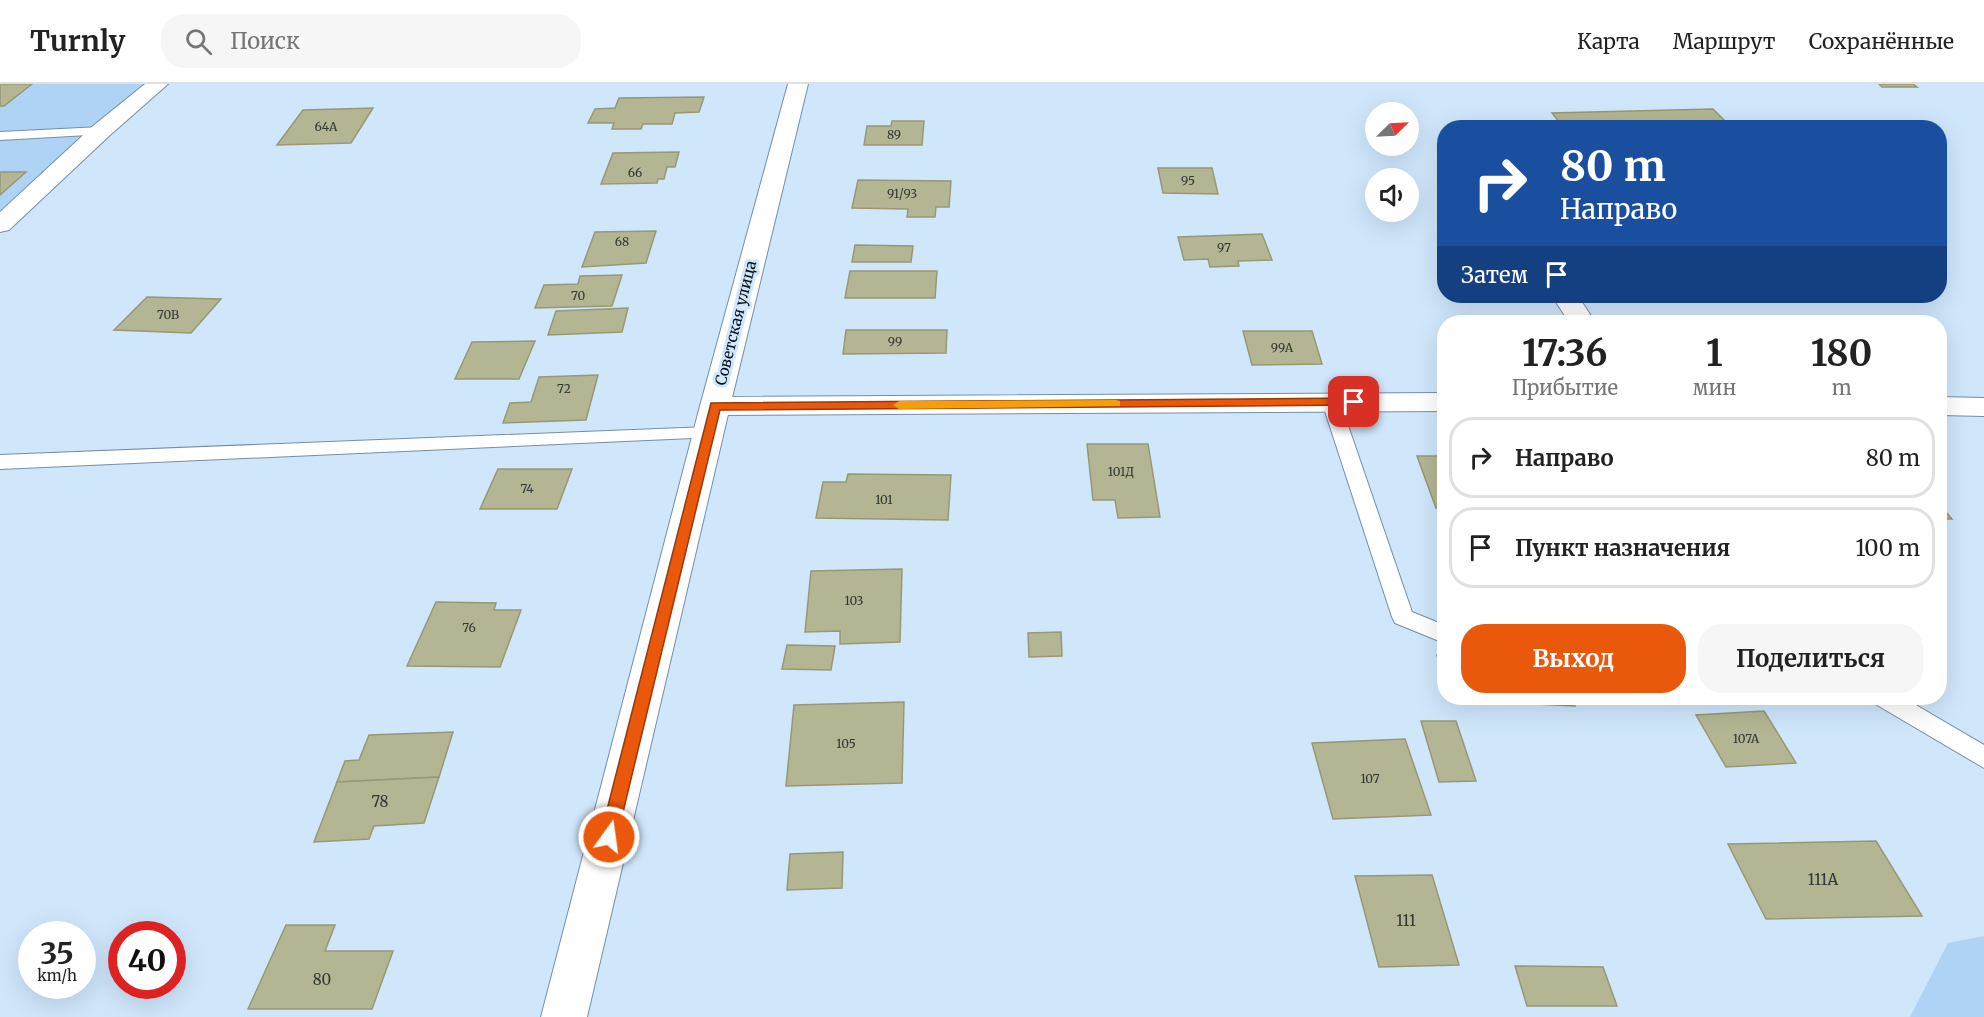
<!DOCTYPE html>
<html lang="ru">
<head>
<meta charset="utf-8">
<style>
	body { margin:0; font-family:Merriweather,serif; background:#f6f6f6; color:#222; height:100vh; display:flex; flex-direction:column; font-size:22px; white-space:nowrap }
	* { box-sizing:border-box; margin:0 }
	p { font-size:20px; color:#767676 }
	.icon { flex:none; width:33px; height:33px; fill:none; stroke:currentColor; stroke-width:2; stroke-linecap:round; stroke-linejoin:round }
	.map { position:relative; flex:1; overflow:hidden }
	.sheet { position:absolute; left:1437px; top:231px; width:510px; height:390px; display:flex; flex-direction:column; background:#fff; border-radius:24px; box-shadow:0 6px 24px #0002 }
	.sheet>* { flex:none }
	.guide { position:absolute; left:1437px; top:36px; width:510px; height:183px; border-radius:24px; box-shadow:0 6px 24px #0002; background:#1a4fa0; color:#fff; overflow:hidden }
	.needle { width:39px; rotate:66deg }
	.fabs { position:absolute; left:1365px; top:18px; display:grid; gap:12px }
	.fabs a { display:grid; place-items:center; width:54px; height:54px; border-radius:50%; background:#fff; box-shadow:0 6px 24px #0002; font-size:30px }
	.speed { position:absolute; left:18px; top:837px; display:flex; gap:12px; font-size:30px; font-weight:700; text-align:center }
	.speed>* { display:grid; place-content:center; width:78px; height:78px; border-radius:50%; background:#fff; box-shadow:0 6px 24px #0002; line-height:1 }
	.speed small { font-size:15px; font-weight:400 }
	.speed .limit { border:9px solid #d22; background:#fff; color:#111 }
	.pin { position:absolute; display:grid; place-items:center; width:51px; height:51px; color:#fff; margin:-26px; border-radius:12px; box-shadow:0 3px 9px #0006 }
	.me { position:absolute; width:66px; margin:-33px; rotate:14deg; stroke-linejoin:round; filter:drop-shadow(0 0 4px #0008) }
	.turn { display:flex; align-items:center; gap:21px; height:126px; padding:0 24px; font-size:27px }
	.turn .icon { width:78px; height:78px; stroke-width:2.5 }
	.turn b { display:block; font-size:42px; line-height:51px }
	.then { display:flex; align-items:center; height:57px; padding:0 24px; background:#0003; gap:12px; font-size:22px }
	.eta { display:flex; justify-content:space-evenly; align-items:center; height:102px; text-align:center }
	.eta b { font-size:36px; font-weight:700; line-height:42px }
	.action { display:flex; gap:12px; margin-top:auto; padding:12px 24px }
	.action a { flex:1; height:69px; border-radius:24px; background:#ea580c; color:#fff; font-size:24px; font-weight:700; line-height:69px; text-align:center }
	.action a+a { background:#f6f6f6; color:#222 }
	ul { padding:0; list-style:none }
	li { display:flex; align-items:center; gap:18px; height:81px; margin:0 12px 9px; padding:0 12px; border:3px solid #e0e0e0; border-radius:24px }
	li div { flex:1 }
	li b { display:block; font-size:22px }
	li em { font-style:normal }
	header { display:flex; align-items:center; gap:36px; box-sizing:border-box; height:84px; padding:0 30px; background:#fff; border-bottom:2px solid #e0e0e0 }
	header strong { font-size:28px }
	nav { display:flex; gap:33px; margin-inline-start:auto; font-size:21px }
	.search { width:420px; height:54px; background:#f6f6f6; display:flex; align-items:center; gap:15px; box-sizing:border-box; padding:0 21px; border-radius:24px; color:#767676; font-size:22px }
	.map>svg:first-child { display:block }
</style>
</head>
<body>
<header>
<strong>Turnly</strong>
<div class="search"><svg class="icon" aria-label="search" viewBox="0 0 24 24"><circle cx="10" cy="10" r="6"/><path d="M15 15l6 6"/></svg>Поиск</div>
<nav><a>Карта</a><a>Маршрут</a><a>Сохранённые</a></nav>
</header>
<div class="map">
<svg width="1984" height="933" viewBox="0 0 1984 933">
	<rect width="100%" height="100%" fill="#cfe6fb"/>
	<!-- green -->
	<g fill="#afd3f4">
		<path d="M0 0H158L0 141Z"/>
		<path d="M1984 852V933H1910L1948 859Z"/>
	</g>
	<!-- building -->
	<g fill="#b4b592" stroke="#979876" stroke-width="1.5">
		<path d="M0 0H32L4 22H0Z"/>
		<path d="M1879 0H1913L1917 3H1882Z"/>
		<path d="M704 13 699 28 675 29 672 40H643L641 45H612L614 39H588L595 25 615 24 619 14Z"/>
		<path d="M373 24 351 59 277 61 303 26Z"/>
		<path d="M1713 25 1732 44H1564L1552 29Z"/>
		<path d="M892 37H924L922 61H864L867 42H891Z"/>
		<path d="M679 68 675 83H667L664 95H658L657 99 601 100 613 69Z"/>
		<path d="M1158 84H1212L1218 110 1163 109Z"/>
		<path d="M0 88H26L0 111Z"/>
		<path d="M858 96 951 97 949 123H936L935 133H907L908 125 852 124Z"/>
		<path d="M656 147 646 179 582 183 595 148Z"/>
		<path d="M1262 150 1272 176 1238 177 1239 182 1210 183 1208 175 1184 176 1178 153Z"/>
		<path d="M855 161 913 162 911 178H852Z"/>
		<path d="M850 187H937L935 214H845Z"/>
		<path d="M622 191 612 222 535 224 544 201 578 200 580 192Z"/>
		<path d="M147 213 221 215 191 249 114 246Z"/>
		<path d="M628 224 622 248 548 251 556 227Z"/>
		<path d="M846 246H947L946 269 843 270Z"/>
		<path d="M1243 247H1312L1322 280 1252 281Z"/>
		<path d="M535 257 519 295H455L472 258Z"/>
		<path d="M598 291 586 336 503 339 510 319 531 318 539 293Z"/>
		<path d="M1087 360H1148L1160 433 1118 434 1115 416H1093Z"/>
		<path d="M1417 372H1444V425L1436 424Z"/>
		<path d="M498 385H572L557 425H480Z"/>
		<path d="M848 390 951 391 948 436 816 434 823 398H846Z"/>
		<path d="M1940 421 1952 435H1940Z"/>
		<path d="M902 485 900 558 840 560V547L805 548 811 487Z"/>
		<path d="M436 518 496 519 494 526H521L500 583 407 582Z"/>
		<path d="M1061 548 1062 572 1029 573 1028 549Z"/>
		<path d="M787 561 835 562 831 586 782 585Z"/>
		<path d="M1437 571H1444V598Z"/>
		<path d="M1449 614H1572L1575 622 1450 616Z"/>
		<path d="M904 618 902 699 786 702 794 621Z"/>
		<path d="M1764 627 1796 679 1726 683 1696 631Z"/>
		<path d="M1421 637H1456L1476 697 1439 698Z"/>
		<path d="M453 648 439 693 337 698 345 677 359 676 369 651Z"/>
		<path d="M1405 655 1431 731 1333 735 1312 659Z"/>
		<path d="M439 693 424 739 374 742 369 755 314 758 337 698Z"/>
		<path d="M1876 757 1922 832 1766 835 1728 760Z"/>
		<path d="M843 768 842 804 787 806 790 770Z"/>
		<path d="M1432 791 1459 881 1379 883 1355 792Z"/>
		<path d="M286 841H335L325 867H393L372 925H248Z"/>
		<path d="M1515 882 1603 883 1617 922H1527Z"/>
	</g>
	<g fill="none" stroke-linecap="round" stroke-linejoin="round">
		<defs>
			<g id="service">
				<path d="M101 43 106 44 108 47 106 50 0 56V48Z"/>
				<path d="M1331 312 1338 314 1340 318 1412 528 1444 541V559L1395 539 1392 533 1322 318 1324 314Z"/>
				<path d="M708 343 715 345 718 349 715 353 0 385V371Z"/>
				<path d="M1873 614H1904L1984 661V684L1877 621Z"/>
			</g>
			<g id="minor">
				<path d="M145 0H168L109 52 9 146 0 148V128L93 42Z"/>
				<path d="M1552 212H1578L1595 238H1569Z"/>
				<path d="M1444 309V327L715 331 705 329 700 322 705 315 715 313Z"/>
				<path d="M1940 313 1984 314V332L1940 331Z"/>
			</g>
			<path id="tertiary" d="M788 0H808L730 322 587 933H541L700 322Z"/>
		</defs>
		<!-- service casing -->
		<use href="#service" stroke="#748fa7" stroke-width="2"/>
		<!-- minor casing -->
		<use href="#minor" stroke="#748fa7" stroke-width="2"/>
		<!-- tertiary casing -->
		<use href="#tertiary" stroke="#748fa7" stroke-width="2"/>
		<!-- service -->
		<use href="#service" fill="#fff" fill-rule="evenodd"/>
		<!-- minor -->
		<use href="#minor" fill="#fff" fill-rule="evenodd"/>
		<!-- tertiary -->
		<use href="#tertiary" fill="#fff" fill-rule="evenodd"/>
	</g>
	<!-- route -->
	<path fill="#ea580c" stroke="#983908" stroke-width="1.5" d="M1354 314 1360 318 1358 321 720 326 617 753 614 759 609 761 603 759 600 753 711 319Z"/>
	<!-- slow -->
	<path fill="#f59e0b" d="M1116 316 1120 317V322L899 325 893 321 899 317Z"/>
	<g text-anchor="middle" stroke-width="6" stroke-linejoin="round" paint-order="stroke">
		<!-- number labels -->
		<g font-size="12" fill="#313836">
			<text x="326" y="47">64А</text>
			<text x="894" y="55">89</text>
			<text x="635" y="93">66</text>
			<text x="1188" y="101">95</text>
			<text x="902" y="114">91/93</text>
			<text x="622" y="162">68</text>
			<text x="1224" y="168">97</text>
			<text x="578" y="216">70</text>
			<text x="168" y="235">70В</text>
			<text x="895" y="262">99</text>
			<text x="1282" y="268">99А</text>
			<text x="564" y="309">72</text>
			<text x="1121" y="392">101Д</text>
			<text x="527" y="409">74</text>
			<text x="884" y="420">101</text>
			<text x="854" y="521">103</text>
			<text x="469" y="548">76</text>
			<text x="1746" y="659">107А</text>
			<text x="846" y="664">105</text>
			<text x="1370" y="699">107</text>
		</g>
		<!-- street labels -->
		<g font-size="15" fill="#050e17" stroke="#cfe6fb">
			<text transform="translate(736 239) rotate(-76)" y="5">Советская улица</text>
		</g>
		<!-- near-number labels -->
		<g font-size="15" fill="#313836">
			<text x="380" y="723">78</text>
			<text x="1823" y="801">111А</text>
			<text x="1406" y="842">111</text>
			<text x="322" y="901">80</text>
		</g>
	</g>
</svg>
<div class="fabs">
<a><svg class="needle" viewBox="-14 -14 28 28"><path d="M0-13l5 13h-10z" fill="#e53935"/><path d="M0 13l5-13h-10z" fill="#767676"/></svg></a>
<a><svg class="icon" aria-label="sound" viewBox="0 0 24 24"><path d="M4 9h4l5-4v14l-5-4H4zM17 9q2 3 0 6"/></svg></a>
</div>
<div class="speed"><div>35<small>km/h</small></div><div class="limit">40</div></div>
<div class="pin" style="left:1354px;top:318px;background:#d93025"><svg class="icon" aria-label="arrive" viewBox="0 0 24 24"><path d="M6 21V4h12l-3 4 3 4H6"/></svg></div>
<svg class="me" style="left:609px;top:753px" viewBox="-20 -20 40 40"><circle r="17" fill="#ea580c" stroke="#fff" stroke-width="3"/><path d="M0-11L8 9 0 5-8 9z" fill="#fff"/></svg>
<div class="guide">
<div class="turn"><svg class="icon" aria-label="right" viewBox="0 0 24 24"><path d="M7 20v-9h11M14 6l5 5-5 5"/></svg><div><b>80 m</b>Направо</div></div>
<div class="then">Затем<svg class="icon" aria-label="arrive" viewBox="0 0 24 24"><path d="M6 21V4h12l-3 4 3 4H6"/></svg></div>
</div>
<section class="sheet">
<div class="eta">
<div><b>17:36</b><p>Прибытие</p></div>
<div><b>1</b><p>мин</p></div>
<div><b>180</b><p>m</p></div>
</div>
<ul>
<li><svg class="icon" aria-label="right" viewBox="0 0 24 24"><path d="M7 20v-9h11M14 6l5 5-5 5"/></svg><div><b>Направо</b></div><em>80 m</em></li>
<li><svg class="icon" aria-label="arrive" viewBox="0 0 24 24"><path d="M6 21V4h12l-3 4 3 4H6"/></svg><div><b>Пункт назначения</b></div><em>100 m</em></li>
</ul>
<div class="action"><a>Выход</a><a>Поделиться</a></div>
</section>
</div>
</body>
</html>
